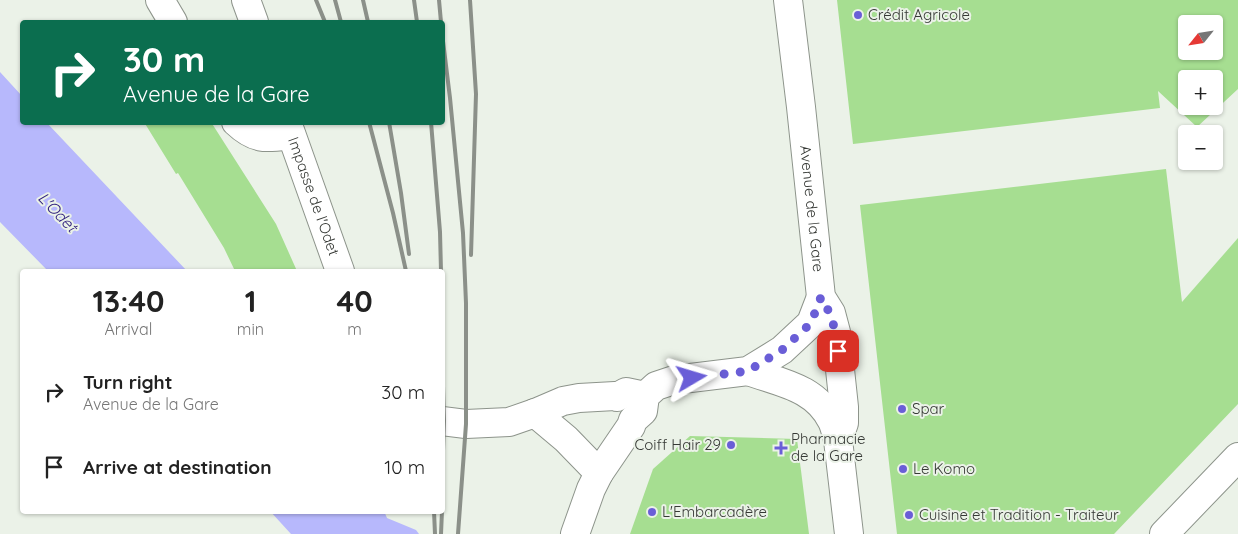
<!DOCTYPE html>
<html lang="en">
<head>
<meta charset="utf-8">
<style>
	body { margin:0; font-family:Quicksand,sans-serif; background:#f2f2f2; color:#222; height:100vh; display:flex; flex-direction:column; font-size:19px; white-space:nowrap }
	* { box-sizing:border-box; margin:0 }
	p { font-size:16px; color:#767676 }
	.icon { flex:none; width:28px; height:28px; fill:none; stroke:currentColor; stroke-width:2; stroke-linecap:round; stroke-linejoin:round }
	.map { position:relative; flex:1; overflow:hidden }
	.sheet { position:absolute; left:20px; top:269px; width:425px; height:245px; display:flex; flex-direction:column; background:#fff; border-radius:5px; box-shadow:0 1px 4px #0004 }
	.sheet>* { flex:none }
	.banner { position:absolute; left:20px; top:20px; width:425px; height:105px; border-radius:5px; box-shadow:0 1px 4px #0004; background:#0b6e4f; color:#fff; overflow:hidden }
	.needle { width:32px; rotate:240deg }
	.buttons { position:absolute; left:1178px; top:15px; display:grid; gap:10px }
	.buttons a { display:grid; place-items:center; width:45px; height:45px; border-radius:5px; background:#fff; box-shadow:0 1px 4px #0004; font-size:25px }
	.pin { position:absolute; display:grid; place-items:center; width:42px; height:42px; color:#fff; margin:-21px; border-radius:10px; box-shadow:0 2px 8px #0006 }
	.me { position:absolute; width:55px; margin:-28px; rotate:83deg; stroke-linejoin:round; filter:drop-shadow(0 0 4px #0008) }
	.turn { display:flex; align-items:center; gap:18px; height:105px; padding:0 20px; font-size:22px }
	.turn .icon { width:65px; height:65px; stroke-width:2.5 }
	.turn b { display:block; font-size:35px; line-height:42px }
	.eta { display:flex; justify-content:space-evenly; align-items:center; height:85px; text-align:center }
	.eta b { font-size:30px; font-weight:700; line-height:35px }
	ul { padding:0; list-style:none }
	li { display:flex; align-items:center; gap:15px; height:75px; padding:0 20px }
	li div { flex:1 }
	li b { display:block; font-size:19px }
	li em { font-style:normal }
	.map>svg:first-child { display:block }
</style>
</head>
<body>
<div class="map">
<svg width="1238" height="534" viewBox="0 0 1238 534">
	<rect width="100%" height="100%" fill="#ebf2e8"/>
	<!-- water -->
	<g fill="#b7b8fc">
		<path d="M0 72 22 96V122L47 123 187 271H48L0 222Z"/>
		<path d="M270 511H384L387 518 416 530 419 534H291Z"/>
	</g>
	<!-- building -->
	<g fill="#a6de91" fill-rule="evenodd">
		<path d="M837 0H1238V89L1197 127 1158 91 1160 108 853 144ZM1186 24H1214V51H1186ZM1186 79H1214V106H1186Z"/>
		<path d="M144 122H211L276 224 297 271H235L224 248 178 173 176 174Z"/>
		<path d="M1166 169 1182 302 1238 238V404L1114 534H897L860 205Z"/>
		<path d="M690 436 797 439 809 534H630L653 469Z"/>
	</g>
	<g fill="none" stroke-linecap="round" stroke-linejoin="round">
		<defs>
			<g id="street">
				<path d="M160 0 173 22"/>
				<path d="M246 0 254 22"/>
				<path d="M236 122C256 141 267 138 291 135"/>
				<path id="s1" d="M287 122 340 271"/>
				<path d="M535 413 566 439 599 473"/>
				<path d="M442 421 466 424 509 422 535 413 563 401 579 398 615 396 617 397 626 392 645 396"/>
				<path d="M1164 534 1238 457"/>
			</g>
			<g id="secondary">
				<path id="s2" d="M788 0 801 107 821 297 831 313 836 332 844 407V423L838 440 849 534"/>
				<path d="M748 371C781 383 815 387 832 421 835 427 836 434 838 440"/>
				<path d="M575 534 591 489 599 473 631 426 633 420 643 411 645 396 656 386 674 380 748 371 782 350 811 323 821 297"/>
			</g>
		</defs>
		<!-- street casing -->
		<use href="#street" stroke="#8d948b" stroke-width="30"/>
		<!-- secondary casing -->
		<use href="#secondary" stroke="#8d948b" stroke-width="30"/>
		<!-- street -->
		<use href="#street" stroke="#fff" stroke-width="28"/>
		<!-- secondary -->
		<use href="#secondary" stroke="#fff" stroke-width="28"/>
		<!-- rail -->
		<g stroke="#8b9089" stroke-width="4">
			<path d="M316 0 325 22"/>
			<path d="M335 0 341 22"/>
			<path d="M363 0 368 22"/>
			<path d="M414 0 417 22"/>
			<path d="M439 0 441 22"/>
			<path d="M470 0 476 94 471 255"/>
			<path d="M442 33 450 98 463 233 466 303V424L458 534"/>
			<path d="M369 122 393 213 406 271"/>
			<path d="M389 122 401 193 409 254"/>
			<path d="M431 122 440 232 441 271"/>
			<path d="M442 351 444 421 442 481"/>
			<path d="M434 511 435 534"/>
			<path d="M441 534 442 511"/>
		</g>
	</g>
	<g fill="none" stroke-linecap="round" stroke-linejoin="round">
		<!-- route -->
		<path stroke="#6a5ed7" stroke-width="9" stroke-dasharray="0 16.2" d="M692 378 748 371 782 350 811 323 821 297C833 317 835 328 838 351"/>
	</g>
	<!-- markers -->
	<g fill="#6a5ed7" stroke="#ebf2e8" stroke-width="2">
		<circle cx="858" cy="15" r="5"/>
		<circle cx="902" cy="409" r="5"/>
		<circle cx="731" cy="445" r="5"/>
		<path d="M778.5 440.5h5v5h5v5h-5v5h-5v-5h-5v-5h5z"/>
		<circle cx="903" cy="469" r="5"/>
		<circle cx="652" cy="512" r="5"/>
		<circle cx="909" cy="515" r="5"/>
	</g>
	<g text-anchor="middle" stroke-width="4" stroke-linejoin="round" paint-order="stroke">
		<!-- poi labels -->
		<g font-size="15" fill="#363935" stroke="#ebf2e8" text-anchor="start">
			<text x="868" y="20">Crédit Agricole</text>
			<text x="912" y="414">Spar</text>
			<text x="791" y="444">Pharmacie<tspan x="791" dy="17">de la Gare</tspan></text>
			<text x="721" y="450" text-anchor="end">Coiff Hair 29</text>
			<text x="913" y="474">Le Komo</text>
			<text x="662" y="517">L'Embarcadère</text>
			<text x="919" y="520">Cuisine et Tradition - Traiteur</text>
		</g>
		<!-- street labels -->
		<g font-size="15" fill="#363935" stroke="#ebf2e8">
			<text dy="5" stroke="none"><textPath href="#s1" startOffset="79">Impasse de l'Odet</textPath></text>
			<text dy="5" stroke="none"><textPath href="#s2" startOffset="210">Avenue de la Gare</textPath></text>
		</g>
		<!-- water labels -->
		<g font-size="16" font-style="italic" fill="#32217f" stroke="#ebf2e8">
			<text transform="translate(58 212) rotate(46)" y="6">L'Odet</text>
		</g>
	</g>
</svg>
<div class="buttons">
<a><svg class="needle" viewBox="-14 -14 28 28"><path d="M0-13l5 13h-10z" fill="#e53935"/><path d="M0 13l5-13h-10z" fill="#767676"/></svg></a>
<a>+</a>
<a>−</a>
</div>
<div class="pin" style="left:838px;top:351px;background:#d93025"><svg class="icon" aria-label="arrive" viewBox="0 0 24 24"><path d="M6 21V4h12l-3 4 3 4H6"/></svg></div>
<svg class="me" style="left:692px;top:378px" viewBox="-20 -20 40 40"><path d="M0-17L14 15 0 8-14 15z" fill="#6a5ed7" stroke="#fff" stroke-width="4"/></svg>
<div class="banner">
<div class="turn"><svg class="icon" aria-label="right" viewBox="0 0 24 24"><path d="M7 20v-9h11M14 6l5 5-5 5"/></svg><div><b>30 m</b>Avenue de la Gare</div></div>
</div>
<section class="sheet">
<div class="eta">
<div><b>13:40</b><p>Arrival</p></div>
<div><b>1</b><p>min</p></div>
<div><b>40</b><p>m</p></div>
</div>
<ul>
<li><svg class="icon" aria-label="right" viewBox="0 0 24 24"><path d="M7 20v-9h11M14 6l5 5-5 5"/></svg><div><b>Turn right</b><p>Avenue de la Gare</p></div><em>30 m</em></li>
<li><svg class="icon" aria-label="arrive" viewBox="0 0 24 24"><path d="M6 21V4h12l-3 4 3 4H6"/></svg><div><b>Arrive at destination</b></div><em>10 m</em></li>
</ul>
</section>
</div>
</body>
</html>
